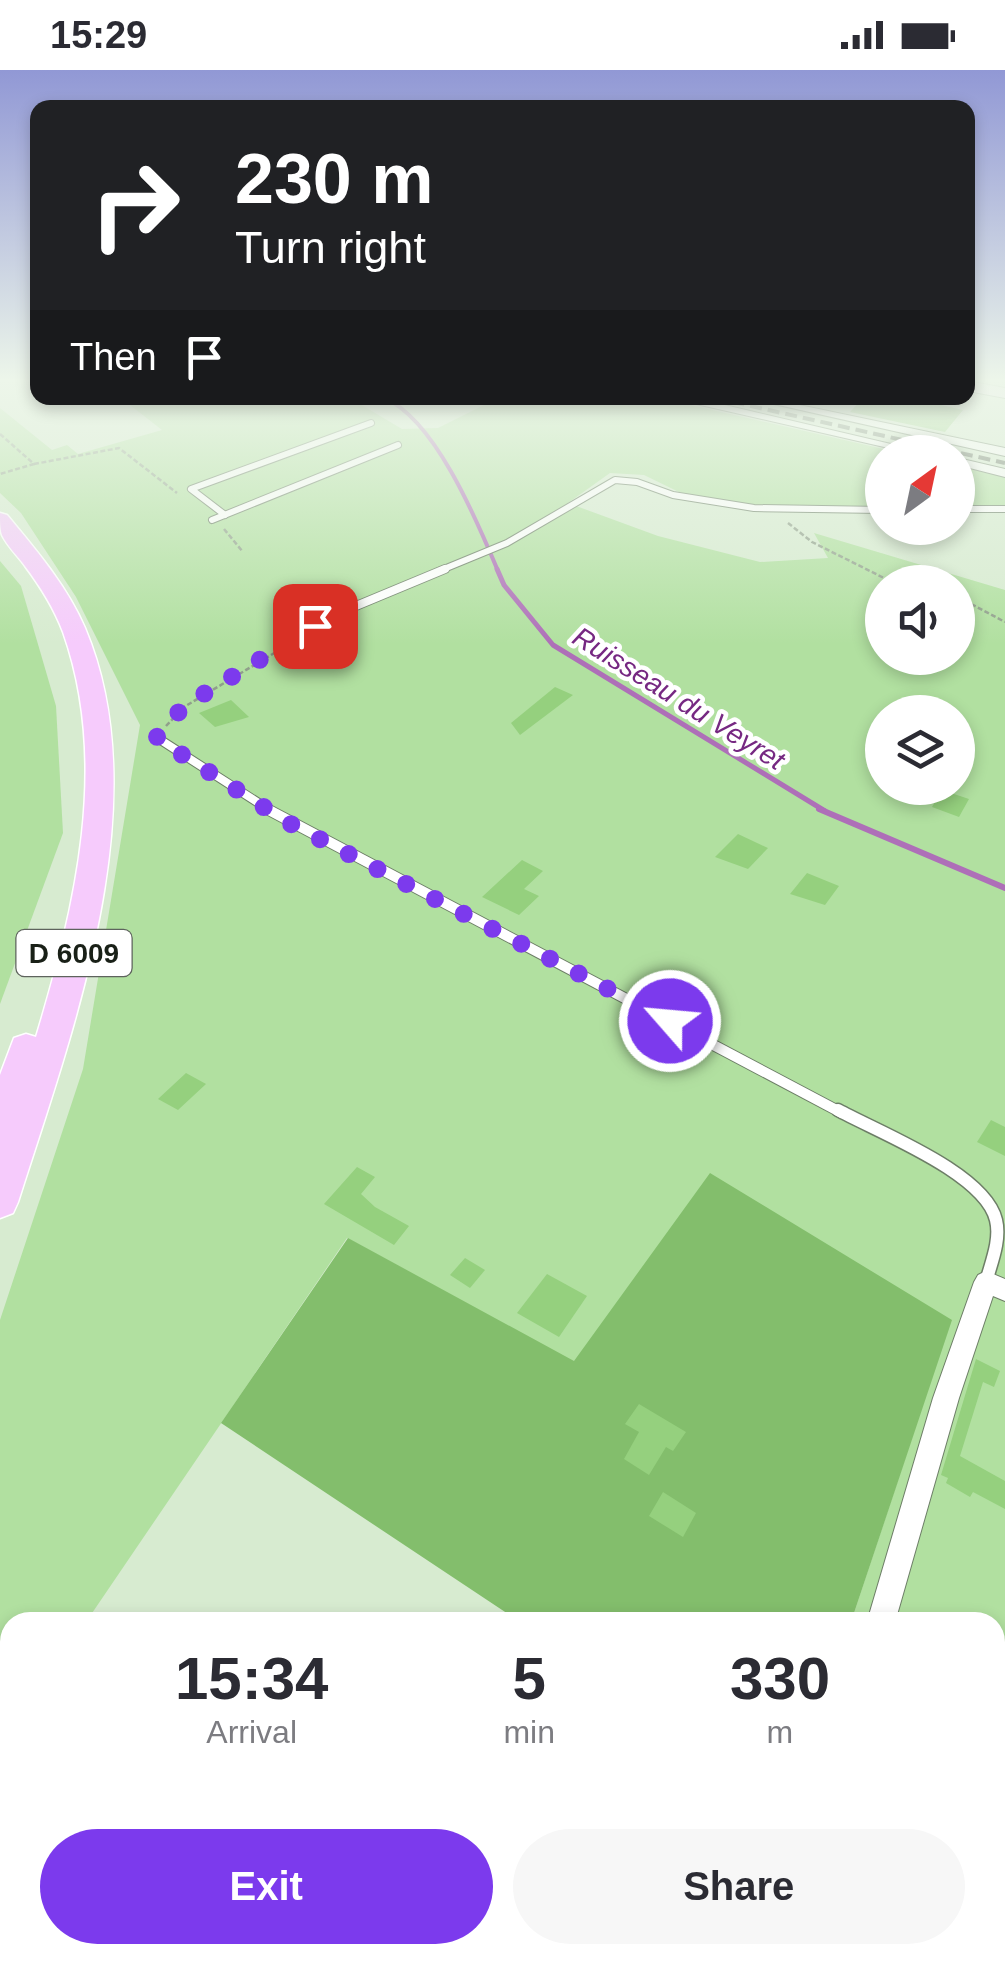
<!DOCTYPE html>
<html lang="en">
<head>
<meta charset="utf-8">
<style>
	body { margin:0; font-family:Helvetica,sans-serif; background:#f7f7f7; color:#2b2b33; height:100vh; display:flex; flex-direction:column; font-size:38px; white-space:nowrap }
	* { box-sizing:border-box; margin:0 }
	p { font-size:32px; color:#7c7c81 }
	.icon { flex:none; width:55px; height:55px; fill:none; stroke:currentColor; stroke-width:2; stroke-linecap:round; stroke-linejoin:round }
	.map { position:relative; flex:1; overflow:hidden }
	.details { position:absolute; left:0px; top:1542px; width:1005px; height:352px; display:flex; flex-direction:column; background:#fff; border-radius:30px 30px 0 0; box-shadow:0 5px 15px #0003 }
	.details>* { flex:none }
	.guide { position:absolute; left:30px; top:30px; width:945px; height:305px; border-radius:20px; box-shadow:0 5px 15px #0003; background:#202124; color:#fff; overflow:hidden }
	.needle { width:65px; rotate:33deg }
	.tools { position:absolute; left:865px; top:365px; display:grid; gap:20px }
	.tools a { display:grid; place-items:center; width:110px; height:110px; border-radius:50%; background:#fff; box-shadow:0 5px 15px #0003; font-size:50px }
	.pin { position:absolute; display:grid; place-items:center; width:85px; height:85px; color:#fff; margin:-42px; border-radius:20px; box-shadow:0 5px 15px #0006 }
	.me { position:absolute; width:110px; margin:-55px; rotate:297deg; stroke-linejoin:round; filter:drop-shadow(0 0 8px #0008) }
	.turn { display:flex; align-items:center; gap:35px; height:210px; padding:0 40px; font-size:45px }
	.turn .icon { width:130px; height:130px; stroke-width:2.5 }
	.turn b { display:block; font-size:70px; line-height:85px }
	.then { display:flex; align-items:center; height:95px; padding:0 40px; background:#0003; gap:20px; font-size:38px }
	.eta { display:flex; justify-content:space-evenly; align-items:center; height:170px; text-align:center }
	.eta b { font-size:60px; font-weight:700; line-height:70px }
	.button { display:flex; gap:20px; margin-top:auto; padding:20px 40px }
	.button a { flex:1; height:115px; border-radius:60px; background:#7c3aed; color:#fff; font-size:40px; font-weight:700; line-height:115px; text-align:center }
	.button a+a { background:#f7f7f7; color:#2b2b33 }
	.status { display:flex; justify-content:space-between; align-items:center; height:70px; padding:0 50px; background:#fff; direction:ltr }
	.status svg { height:28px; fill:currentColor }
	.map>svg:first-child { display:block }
</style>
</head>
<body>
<div class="status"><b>15:29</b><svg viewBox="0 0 49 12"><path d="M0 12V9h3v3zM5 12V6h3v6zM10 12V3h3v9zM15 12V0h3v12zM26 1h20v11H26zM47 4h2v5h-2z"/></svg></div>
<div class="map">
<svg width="1005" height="1893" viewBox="0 0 1005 1893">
	<rect width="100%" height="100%" fill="#d7ebd0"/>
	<!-- green -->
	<g fill="#b1e0a0" fill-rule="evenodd">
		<path d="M121 328H350L402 359 438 358 498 328H659L897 382H882V437L776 439 681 423 644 405 610 403 568 433 658 466 760 492 828 488 814 463 1005 520V1893H753L755 1885H995V1552H851L951 1250 574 1292 347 1168 86 1552H10V1624L0 1619V1250L83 999 140 655 76 527 21 443 0 423V338L52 380 67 375 78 384 162 360ZM882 512H958V588H882ZM882 642H958V718H882Z"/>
		<path d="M958 396 1005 407V435L958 436Z"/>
		<path d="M0 491 21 516 56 636 63 763 0 934Z"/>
		<path d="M177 1885H407L418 1893H173Z"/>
	</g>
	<!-- forest -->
	<path fill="#83be6c" d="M710 1103 952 1250 851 1552H520L221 1353 348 1168 574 1291Z"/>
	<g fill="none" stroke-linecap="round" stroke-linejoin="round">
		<!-- stream-far2 -->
		<path stroke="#ae6fb8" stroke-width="4" d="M384 328C435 349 477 451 498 501"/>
		<!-- stream-far1 -->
		<path stroke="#ae6fb8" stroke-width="5" d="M497 499 504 515 553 575 825 741"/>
		<!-- stream -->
		<path stroke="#ae6fb8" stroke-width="6" d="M819 739 1005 818"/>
	</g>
	<!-- building -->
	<g fill="#95d07e">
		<path d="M863 328H936L932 333 963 340 945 362 850 342Z"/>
		<path d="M555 617 573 625 520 665 511 653Z"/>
		<path d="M231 630 249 647 215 657 199 643Z"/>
		<path d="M942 720 969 729 959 747 932 737Z"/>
		<path d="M738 764 768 778 748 799 715 787Z"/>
		<path d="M522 790 543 801 524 819 539 826 519 845 482 827Z"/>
		<path d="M807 803 839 816 825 835 790 824Z"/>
		<path d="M186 1003 206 1014 178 1040 158 1029Z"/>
		<path d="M991 1050 1005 1057V1086L977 1072Z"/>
		<path d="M357 1097 375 1107 361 1124 375 1137 409 1156 394 1175 324 1134Z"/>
		<path d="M465 1188 485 1200 470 1218 450 1205Z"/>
		<path d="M547 1204 587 1226 559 1267 517 1243Z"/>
		<path d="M976 1289 1000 1301 994 1317 983 1312 960 1386 1005 1411V1439L973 1422 970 1427 946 1413 948 1408 941 1405Z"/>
		<path d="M639 1334 686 1362 673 1381 666 1377 649 1405 624 1389 639 1362 625 1354Z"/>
		<path d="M663 1422 696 1443 683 1467 649 1446Z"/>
	</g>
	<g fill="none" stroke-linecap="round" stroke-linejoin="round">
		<defs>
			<g id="service-far3">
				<path d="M958 439H1005"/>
				<path d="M225 445 191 419 371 353"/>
				<path d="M212 450 398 375"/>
				<path d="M439 501 507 473 615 410 637 412 673 425 754 438 882 440"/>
			</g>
			<g id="service-far2">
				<path d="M338 530 356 536 445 499"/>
				<path d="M156 667 271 741"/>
			</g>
			<path id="service-far1" d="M267 739 842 1043"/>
			<path id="service" d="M838 1040C878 1062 985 1103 996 1150 1001 1170 991 1193 986 1212"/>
			<g id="minor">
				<path d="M678 328H695L925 382H906L683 331Z"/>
				<path d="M747 328H766L1005 378V386Z"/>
				<path d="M958 388 1005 399V407L958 395Z"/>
				<path d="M986 1201 1005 1209V1231L993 1226 959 1328 895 1552H867L933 1328 974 1212 978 1205Z"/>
				<path d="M0 1577 10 1582V1615L0 1611Z"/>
				<path d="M313 1885H352L356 1893H317Z"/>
				<path d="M772 1885H806L803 1893H769Z"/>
			</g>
			<path id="secondary" d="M968 311 1005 318V328L968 321Z"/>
			<path id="primary" d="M0 443 7 445C36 480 67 516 85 558 159 733 72 962 18 1132L13 1143 0 1148V1005L14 968 26 964 36 967C75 838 110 694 63 562 54 538 40 516 25 496 18 486 7 476 2 465 0 459 0 450 0 443Z"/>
		</defs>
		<!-- service-far3 casing -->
		<use href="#service-far3" stroke="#6d7e67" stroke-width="8"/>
		<!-- service-far2 casing -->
		<use href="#service-far2" stroke="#6d7e67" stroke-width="10"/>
		<!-- service-far1 casing -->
		<use href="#service-far1" stroke="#6d7e67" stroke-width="12"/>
		<!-- service casing -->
		<use href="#service" stroke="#6d7e67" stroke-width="15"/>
		<!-- minor casing -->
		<use href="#minor" stroke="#6d7e67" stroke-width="2"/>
		<!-- secondary casing -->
		<use href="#secondary" stroke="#6d7e67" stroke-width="2"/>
		<!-- primary casing -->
		<use href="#primary" stroke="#fff" stroke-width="3"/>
		<!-- path -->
		<g stroke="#909f8b" stroke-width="2.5" stroke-dasharray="5 2.5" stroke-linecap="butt">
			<path d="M0 364 34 394 0 404"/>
			<path d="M34 394 119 378 177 423"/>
			<path d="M788 453 812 472 892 512"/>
			<path d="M224 459 243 482"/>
			<path d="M958 527 1005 552"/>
			<path d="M166 656 184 637 338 545"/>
		</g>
		<!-- service-far3 -->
		<use href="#service-far3" stroke="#fff" stroke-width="6"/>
		<!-- service-far2 -->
		<use href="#service-far2" stroke="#fff" stroke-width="8"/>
		<!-- service-far1 -->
		<use href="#service-far1" stroke="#fff" stroke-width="10"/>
		<!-- service -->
		<use href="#service" stroke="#fff" stroke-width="12"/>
		<!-- minor -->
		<use href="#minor" fill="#fff" fill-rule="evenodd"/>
		<!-- secondary -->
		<use href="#secondary" fill="#fae5fe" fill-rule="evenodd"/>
		<!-- primary -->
		<use href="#primary" fill="#f6cbfc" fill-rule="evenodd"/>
		<!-- rail -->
		<path stroke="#636f5f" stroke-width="4" stroke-dasharray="12 6" stroke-linecap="butt" d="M715 328 1005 393"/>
	</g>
	<!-- sky -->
	<linearGradient id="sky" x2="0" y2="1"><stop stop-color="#9198d5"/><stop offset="0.54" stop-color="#edf6ea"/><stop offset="1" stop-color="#edf6ea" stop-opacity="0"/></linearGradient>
	<rect width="1005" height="574" fill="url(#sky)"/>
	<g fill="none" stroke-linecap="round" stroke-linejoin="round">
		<!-- route -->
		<path stroke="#7c3aed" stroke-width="18" stroke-dasharray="0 32.4" d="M315 556 184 636 156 668 287 752 670 951"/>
	</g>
	<g text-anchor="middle" stroke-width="9" stroke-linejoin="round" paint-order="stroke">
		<!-- far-water labels -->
		<g font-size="28" font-style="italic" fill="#762882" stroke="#fff">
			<text transform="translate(679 628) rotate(32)" y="10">Ruisseau du Veyret</text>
		</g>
		<!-- shield labels -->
		<rect fill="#fff" stroke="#5e635d" stroke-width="2.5" x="16.5" y="860" width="115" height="46" rx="8"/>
		<g font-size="28" font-weight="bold" fill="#192017">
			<text x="74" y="893">D 6009</text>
		</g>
	</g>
</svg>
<div class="tools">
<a><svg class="needle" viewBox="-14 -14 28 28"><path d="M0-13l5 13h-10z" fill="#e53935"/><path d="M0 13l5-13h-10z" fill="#7c7c81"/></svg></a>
<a><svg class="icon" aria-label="sound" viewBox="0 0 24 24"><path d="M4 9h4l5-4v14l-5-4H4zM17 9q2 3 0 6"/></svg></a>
<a><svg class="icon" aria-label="layers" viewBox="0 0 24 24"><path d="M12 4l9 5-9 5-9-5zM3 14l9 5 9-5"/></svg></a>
</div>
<div class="pin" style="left:315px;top:556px;background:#d93025"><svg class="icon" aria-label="arrive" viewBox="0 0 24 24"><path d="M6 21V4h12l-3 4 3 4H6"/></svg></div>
<svg class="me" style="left:670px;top:951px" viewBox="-20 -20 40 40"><circle r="17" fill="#7c3aed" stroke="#fff" stroke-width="3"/><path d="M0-11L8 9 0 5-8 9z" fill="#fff"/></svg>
<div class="guide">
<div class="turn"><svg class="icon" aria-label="right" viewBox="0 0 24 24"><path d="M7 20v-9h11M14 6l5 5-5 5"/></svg><div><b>230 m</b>Turn right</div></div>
<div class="then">Then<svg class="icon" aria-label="arrive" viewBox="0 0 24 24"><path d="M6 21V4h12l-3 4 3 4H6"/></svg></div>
</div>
<section class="details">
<div class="eta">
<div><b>15:34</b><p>Arrival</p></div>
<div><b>5</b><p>min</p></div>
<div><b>330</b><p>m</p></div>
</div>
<div class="button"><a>Exit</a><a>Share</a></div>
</section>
</div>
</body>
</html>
